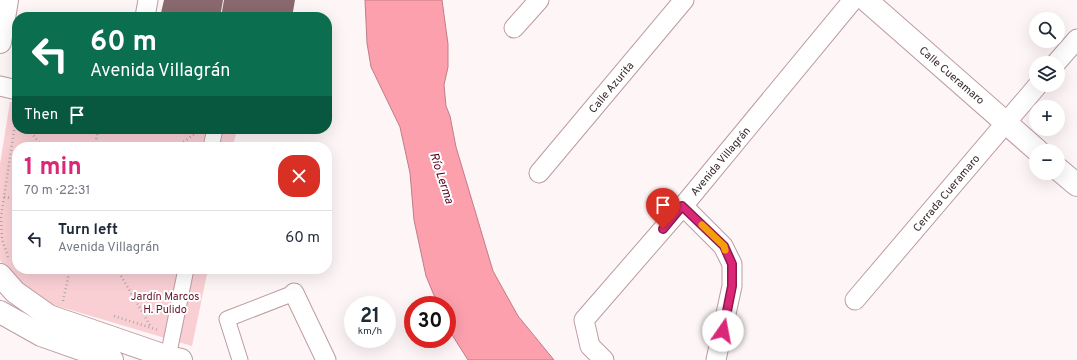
<!DOCTYPE html>
<html lang="en">
<head>
<meta charset="utf-8">
<style>
	body { margin:0; font-family:Overpass,sans-serif; background:#f2f2f3; color:#1f2937; height:100vh; display:flex; flex-direction:column; font-size:15px; white-space:nowrap }
	* { box-sizing:border-box; margin:0 }
	p { font-size:13px; color:#747a83 }
	.icon { flex:none; width:22px; height:22px; fill:none; stroke:currentColor; stroke-width:2; stroke-linecap:round; stroke-linejoin:round }
	.map { position:relative; flex:1; overflow:hidden }
	.sheet { position:absolute; left:12px; top:142px; width:320px; height:132px; display:flex; flex-direction:column; background:#fff; border-radius:16px; box-shadow:0 4px 16px #0002 }
	.sheet>* { flex:none }
	.top-card { position:absolute; left:12px; top:12px; width:320px; height:122px; border-radius:16px; box-shadow:0 4px 16px #0002; background:#0b6e4f; color:#fff; overflow:hidden }
	.fabs { position:absolute; left:1029px; top:12px; display:grid; gap:8px }
	.fabs a { display:grid; place-items:center; width:36px; height:36px; border-radius:50%; background:#fff; box-shadow:0 4px 16px #0002; font-size:20px }
	.speed { position:absolute; left:344px; top:296px; display:flex; gap:8px; font-size:20px; font-weight:700; text-align:center }
	.speed>* { display:grid; place-content:center; width:52px; height:52px; border-radius:50%; background:#fff; box-shadow:0 4px 16px #0002; line-height:1 }
	.speed small { font-size:10px; font-weight:400 }
	.speed .limit { border:6px solid #d22; background:#fff; color:#111 }
	.pin { position:absolute; display:grid; place-items:center; width:34px; height:34px; color:#fff; margin:-41px -17px; border-radius:50% 50% 50% 0; rotate:-45deg; box-shadow:0 0 4px #0007 }
	.pin .icon { rotate:45deg }
	.me { position:absolute; width:44px; margin:-22px; rotate:12deg; stroke-linejoin:round; filter:drop-shadow(0 0 3px #0008) }
	.turn { display:flex; align-items:center; gap:14px; height:84px; padding:0 12px; font-size:18px }
	.turn .icon { width:52px; height:52px; stroke-width:2.5 }
	.turn b { display:block; font-size:28px; line-height:34px }
	.then { display:flex; align-items:center; height:38px; padding:0 12px; background:#0003; gap:8px; font-size:15px }
	.round { display:grid; place-items:center; flex:none; width:42px; height:42px; border-radius:16px; background:#f2f2f3 }
	.overview { display:flex; align-items:center; justify-content:space-between; height:68px; padding:0 12px }
	h1 { font-size:24px; font-weight:700; line-height:30px; color:#db2777 }
	ul { padding:0; list-style:none }
	li { display:flex; align-items:center; gap:12px; height:56px; padding:0 12px; border-top:1px solid #e0e1e3 }
	li div { flex:1 }
	li b { display:block; font-size:15px }
	li em { font-style:normal }
	.map>svg:first-child { display:block }
</style>
</head>
<body>
<div class="map">
<svg width="1077" height="360" viewBox="0 0 1077 360">
	<rect width="100%" height="100%" fill="#fdf5f6"/>
	<!-- green -->
	<path fill="#f9cfd4" d="M10 102 17 103V129H237L233 147H17V269H208L192 346 44 302 10 275 0 260V164Z"/>
	<!-- water -->
	<path fill="#fca0ae" stroke="#c17c86" d="M365 0H442L448 44V67L444 85 446 106 450 116 456 147 493 271 518 316 554 360H468L447 327V305H438L426 276 414 220 410 173 400 127 371 67 367 43Z"/>
	<!-- building -->
	<g fill="#8a696e">
		<path d="M164 0H223L220 17H160Z"/>
		<path d="M224 0H295L292 17H221Z"/>
	</g>
	<g fill="none" stroke-linecap="round" stroke-linejoin="round">
		<defs>
			<g id="pedestrian">
				<path d="M211 147 215 129"/>
				<path d="M168 357 186 269"/>
				<path d="M240 360 227 319 294 293"/>
			</g>
			<g id="minor">
				<path d="M145 17 148 0"/>
				<path d="M514 28 539 0"/>
				<path d="M1056 63 1077 39"/>
				<path d="M0 86 17 90"/>
				<path d="M539 173 684 0"/>
				<path d="M683 206 723 246 732 264V286L716 360"/>
				<path d="M294 293 326 360"/>
				<path d="M855 300 1038 85"/>
				<path d="M604 360 590 346 584 320 683 206 853 0"/>
			</g>
			<g id="tertiary">
				<path d="M866 0 1038 151"/>
				<path d="M1058 169 1077 185"/>
			</g>
			<g id="primary">
				<path d="M0 42 7 0"/>
				<path d="M0 275 15 292 49 316 168 357 181 360"/>
				<path d="M0 312 41 335 112 360"/>
			</g>
		</defs>
		<!-- pedestrian casing -->
		<use href="#pedestrian" stroke="#be9ba0" stroke-width="17"/>
		<!-- minor casing -->
		<use href="#minor" stroke="#be9ba0" stroke-width="21"/>
		<!-- tertiary casing -->
		<use href="#tertiary" stroke="#be9ba0" stroke-width="24"/>
		<!-- primary casing -->
		<use href="#primary" stroke="#be9ba0" stroke-width="24"/>
		<!-- path -->
		<g stroke="#afa5a6" stroke-width="2.5" stroke-dasharray="1 3" stroke-linecap="butt">
			<path d="M29 129 42 147"/>
			<path d="M127 129 147 132 148 129"/>
			<path d="M95 147 98 129"/>
			<path d="M177 147 197 132"/>
			<path d="M4 197 17 199"/>
			<path d="M8 257 2 239 1 217 17 111"/>
			<path d="M117 269 151 327"/>
			<path d="M63 301 70 269"/>
			<path d="M114 316 158 330"/>
		</g>
		<!-- pedestrian -->
		<use href="#pedestrian" stroke="#fff" stroke-width="15"/>
		<!-- minor -->
		<use href="#minor" stroke="#fff" stroke-width="19"/>
		<!-- tertiary -->
		<use href="#tertiary" stroke="#fff" stroke-width="22"/>
		<!-- primary -->
		<use href="#primary" stroke="#fff" stroke-width="22"/>
	</g>
	<g fill="none" stroke-linecap="round" stroke-linejoin="round">
		<defs>
			<path id="route" d="M663 229 682 206 724 246 732 264V286L723 331"/>
		</defs>
		<!-- route casing -->
		<use href="#route" stroke="#8e194d" stroke-width="10"/>
		<!-- route -->
		<use href="#route" stroke="#db2777" stroke-width="7"/>
		<!-- slow -->
		<path stroke="#f59e0b" stroke-width="7" d="M702 225 724 246 725 250"/>
	</g>
	<g text-anchor="middle" stroke-width="4" stroke-linejoin="round" paint-order="stroke">
		<!-- street labels -->
		<g font-size="11" fill="#36282a" stroke="#fff">
			<text transform="translate(952 75) rotate(41)" y="4">Calle Cueramaro</text>
			<text transform="translate(611 87) rotate(-50)" y="4">Calle Azurita</text>
			<text transform="translate(720 161) rotate(-50)" y="4">Avenida Villagrán</text>
			<text transform="translate(946 193) rotate(-50)" y="4">Cerrada Cueramaro</text>
		</g>
		<!-- park labels -->
		<g font-size="11" fill="#65152a" stroke="#fff">
			<text x="165" y="300">Jardín Marcos<tspan x="165" dy="13">H. Pulido</tspan></text>
		</g>
		<!-- water labels -->
		<g font-size="12" font-style="italic" fill="#56031f" stroke="#fff">
			<text transform="translate(442 178) rotate(72)" y="4">Río Lerma</text>
		</g>
	</g>
</svg>
<div class="fabs">
<a><svg class="icon" aria-label="search" viewBox="0 0 24 24"><circle cx="10" cy="10" r="6"/><path d="M15 15l6 6"/></svg></a>
<a><svg class="icon" aria-label="layers" viewBox="0 0 24 24"><path d="M12 4l9 5-9 5-9-5zM3 14l9 5 9-5"/></svg></a>
<a>+</a>
<a>−</a>
</div>
<div class="speed"><div>21<small>km/h</small></div><div class="limit">30</div></div>
<div class="pin" style="left:663px;top:229px;background:#d93025"><svg class="icon" aria-label="arrive" viewBox="0 0 24 24"><path d="M6 21V4h12l-3 4 3 4H6"/></svg></div>
<svg class="me" style="left:723px;top:331px" viewBox="-20 -20 40 40"><circle r="19" fill="#fff"/><path d="M0-13L10 11 0 6-10 11z" fill="#db2777"/></svg>
<div class="top-card">
<div class="turn"><svg class="icon" aria-label="left" viewBox="0 0 24 24"><path d="M17 20v-9H6M10 6l-5 5 5 5"/></svg><div><b>60 m</b>Avenida Villagrán</div></div>
<div class="then">Then<svg class="icon" aria-label="arrive" viewBox="0 0 24 24"><path d="M6 21V4h12l-3 4 3 4H6"/></svg></div>
</div>
<section class="sheet">
<div class="overview"><div><h1>1 min</h1><p>70 m · 22:31</p></div><a class="round" style="background:#d93025;color:#fff"><svg class="icon" aria-label="close" viewBox="0 0 24 24"><path d="M6 6l12 12M18 6L6 18"/></svg></a></div>
<ul>
<li><svg class="icon" aria-label="left" viewBox="0 0 24 24"><path d="M17 20v-9H6M10 6l-5 5 5 5"/></svg><div><b>Turn left</b><p>Avenida Villagrán</p></div><em>60 m</em></li>
</ul>
</section>
</div>
</body>
</html>
